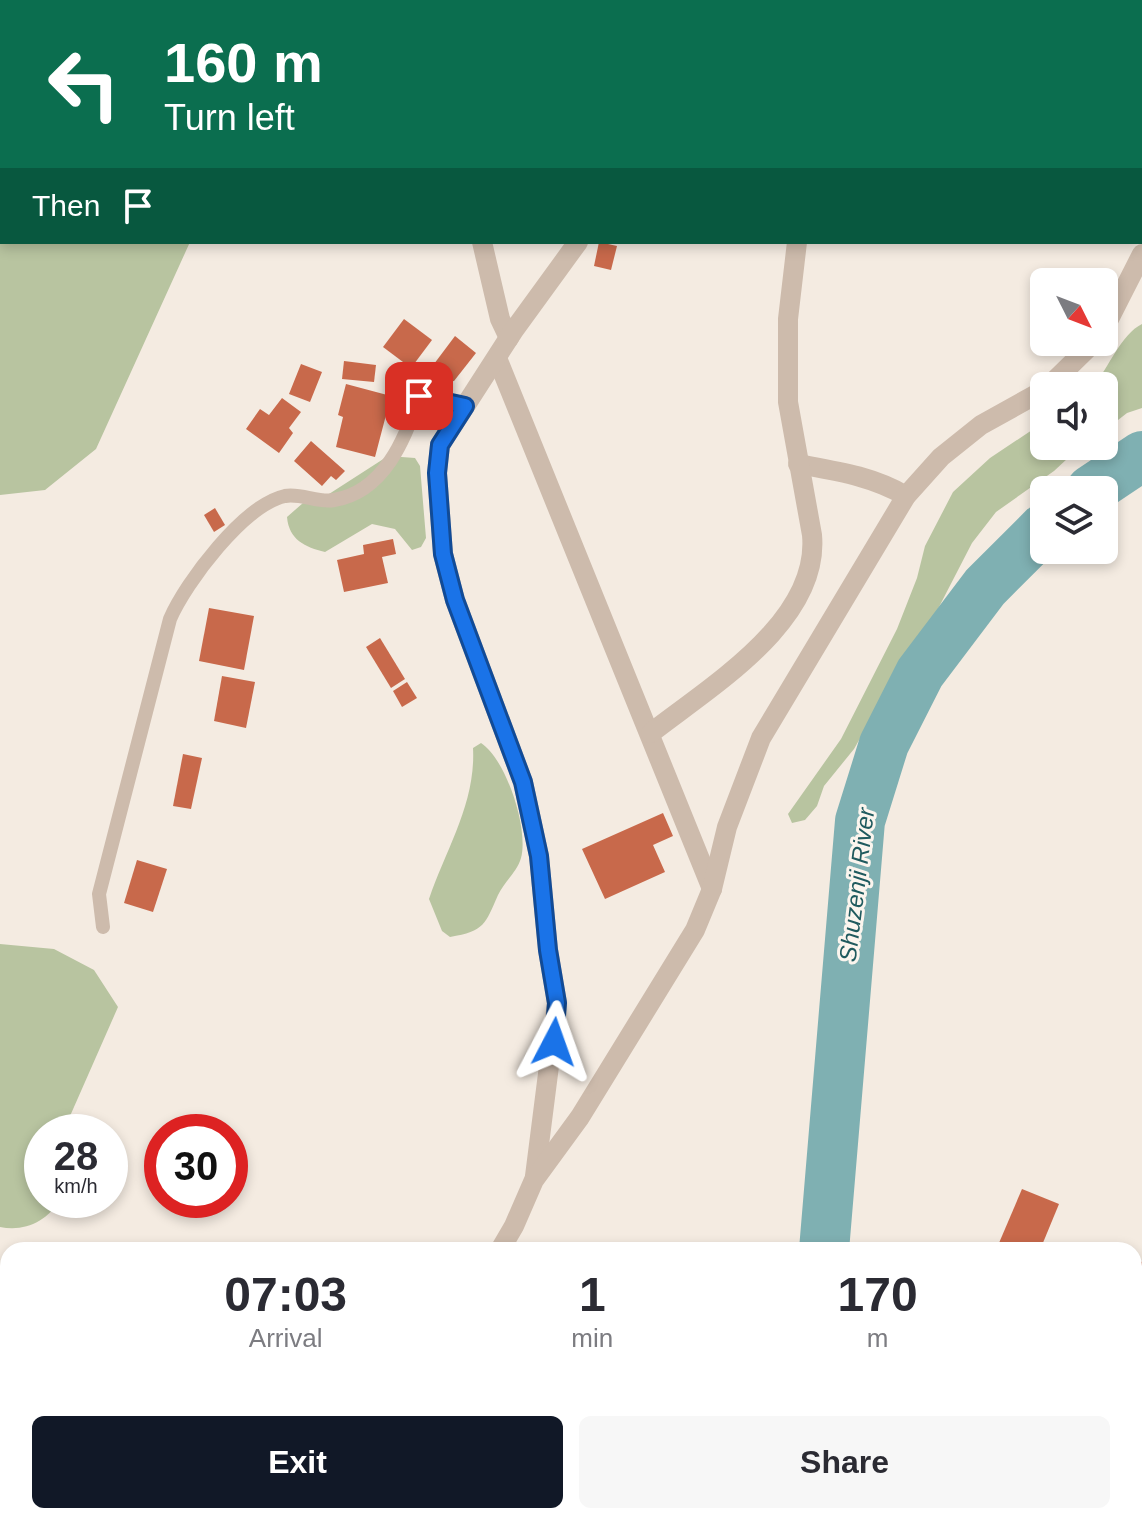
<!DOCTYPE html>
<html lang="en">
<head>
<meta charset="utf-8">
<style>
	body { margin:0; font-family:Arial,sans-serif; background:#f7f7f7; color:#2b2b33; height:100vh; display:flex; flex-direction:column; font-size:30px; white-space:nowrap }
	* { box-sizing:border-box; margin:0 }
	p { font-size:26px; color:#7c7c81 }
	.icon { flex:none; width:44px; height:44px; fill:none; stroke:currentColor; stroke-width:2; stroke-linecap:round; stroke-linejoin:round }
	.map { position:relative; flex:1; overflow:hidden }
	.drawer { position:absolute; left:0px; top:1242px; width:1142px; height:282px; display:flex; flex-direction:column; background:#fff; border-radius:24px 24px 0 0; box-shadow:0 4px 12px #0003 }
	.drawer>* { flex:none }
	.banner { position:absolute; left:0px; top:0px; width:1142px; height:244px; box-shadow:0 4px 12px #0003; background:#0b6e4f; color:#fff; overflow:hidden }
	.needle { width:52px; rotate:132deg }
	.fabs { position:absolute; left:1030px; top:268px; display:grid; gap:16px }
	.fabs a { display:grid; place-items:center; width:88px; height:88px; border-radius:12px; background:#fff; box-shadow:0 4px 12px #0003; font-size:40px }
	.speed { position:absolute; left:24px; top:1114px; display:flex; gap:16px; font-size:40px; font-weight:700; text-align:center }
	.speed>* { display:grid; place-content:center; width:104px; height:104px; border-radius:50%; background:#fff; box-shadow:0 4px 12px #0003; line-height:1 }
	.speed small { font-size:20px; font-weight:400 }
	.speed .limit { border:12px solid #d22; background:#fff; color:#111 }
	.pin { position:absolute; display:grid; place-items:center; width:68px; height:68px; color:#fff; margin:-34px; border-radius:16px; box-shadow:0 4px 12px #0006 }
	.me { position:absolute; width:88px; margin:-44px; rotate:4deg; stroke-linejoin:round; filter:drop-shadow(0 0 6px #0008) }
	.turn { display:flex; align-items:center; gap:28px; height:168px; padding:0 32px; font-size:36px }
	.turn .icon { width:104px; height:104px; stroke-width:2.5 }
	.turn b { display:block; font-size:56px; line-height:68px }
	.then { display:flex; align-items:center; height:76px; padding:0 32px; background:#0003; gap:16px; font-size:30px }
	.eta { display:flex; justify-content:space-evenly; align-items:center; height:136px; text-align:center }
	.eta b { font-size:48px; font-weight:700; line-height:56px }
	.primary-button { display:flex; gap:16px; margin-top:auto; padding:16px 32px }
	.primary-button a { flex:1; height:92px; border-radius:12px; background:#111827; color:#fff; font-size:32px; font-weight:700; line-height:92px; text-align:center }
	.primary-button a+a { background:#f7f7f7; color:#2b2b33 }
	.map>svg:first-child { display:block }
</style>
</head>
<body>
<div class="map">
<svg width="1142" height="1523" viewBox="0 0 1142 1523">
	<rect width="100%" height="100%" fill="#f4ebe1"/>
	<!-- green -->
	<g fill="#b8c4a0">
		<path d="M0 0 145 2H2V242H190L96 449 45 490 0 495Z"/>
		<path d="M1142 324V408L1127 413 1104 431V386H1093C1109 368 1121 334 1142 324Z"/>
		<path d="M1044 422V446H1081L1054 471 996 512 972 543 924 636 901 666 854 749 824 786 817 806 805 820 792 823 788 814 841 739 897 629 917 578 925 546 953 492 990 458Z"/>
		<path d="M388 456 415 458 420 466 426 538 421 547 412 550 395 529 372 524 325 552C305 547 289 540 287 517L303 503 329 494Z"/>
		<path d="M481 743C506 759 529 829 521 858 517 872 504 882 498 895 485 924 485 931 450 937L442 931 429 899C446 849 476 803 473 748Z"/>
		<path d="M0 944 54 949 94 970 118 1007 63 1132H42V1200H61C46 1221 26 1232 0 1227Z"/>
	</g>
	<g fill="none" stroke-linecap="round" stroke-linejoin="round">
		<!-- river -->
		<g stroke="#7fb0b2" stroke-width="50">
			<path d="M1091 490 1142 456"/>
			<path d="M824 1250 860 821 884 744 920 673 985 587 1044 528"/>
			<path d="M788 1523 789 1516"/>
		</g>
	</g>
	<!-- building -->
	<g fill="#c8694b">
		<path d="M599 242 617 246 611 270 594 266Z"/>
		<path d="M404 319 432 340 411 368 383 347Z"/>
		<path d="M455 336 476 353 454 381 441 383 428 372Z"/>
		<path d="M344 361 376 365 374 382 342 379Z"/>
		<path d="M301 364 322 372 310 402 289 394Z"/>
		<path d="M346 384 391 396 375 457 336 447 343 417 338 415Z"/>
		<path d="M282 398 301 412 289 428 293 433 279 453 246 429 260 409 269 415Z"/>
		<path d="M311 441 345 471 336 480 331 476 322 486 294 461Z"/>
		<path d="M215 508 225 525 214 532 204 515Z"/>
		<path d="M393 539 396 554 382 557 388 583 344 592 337 560 364 554 363 545Z"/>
		<path d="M209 608 254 616 244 670 199 661Z"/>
		<path d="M380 638 405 679 391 688 366 647Z"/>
		<path d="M222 676 255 682 246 728 214 721Z"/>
		<path d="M407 682 417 698 402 707 393 691Z"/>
		<path d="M183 754 202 758 191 809 173 806Z"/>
		<path d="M663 813 673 836 653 845 665 872 605 899 582 849Z"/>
		<path d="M137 860 167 869 153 912 124 903Z"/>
		<path d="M1022 1189 1059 1204 1040 1250H996Z"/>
		<path d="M1134 1258 1142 1262V1343L1134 1362Z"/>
		<path d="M284 1516H307L313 1523H275Z"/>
		<path d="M343 1516H351L355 1523H330Z"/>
		<path d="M936 1516H976L986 1523H932Z"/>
		<path d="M1030 1516H1052L1054 1523H1026Z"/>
	</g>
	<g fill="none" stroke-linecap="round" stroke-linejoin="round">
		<!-- service -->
		<g stroke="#cdbbac" stroke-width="14">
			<path d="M103 927 99 894 170 619C186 582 244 505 285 496 301 493 318 503 334 500 384 492 406 438 419 396L465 406"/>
			<path d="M199 1516 206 1523"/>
		</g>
		<!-- minor -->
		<g stroke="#cdbbac" stroke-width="20">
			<path d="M465 0V2"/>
			<path d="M743 0 744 2"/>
			<path d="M615 2V0"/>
			<path d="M482 242 500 319 509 338"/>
			<path d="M1104 329 1142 254"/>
			<path d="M497 358 712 889"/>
			<path d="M1049 386 1094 342"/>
			<path d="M798 464C836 471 872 476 906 496"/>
			<path d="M651 733C711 686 820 621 812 535L788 402V319L797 242"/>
			<path d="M535 1176 557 1003 548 950 539 856 523 782 455 600 443 554 437 473 440 445 514 330 578 242"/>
			<path d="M500 1250 514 1226 534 1180 580 1117 695 930 712 889 727 827 761 738 906 496 941 457 981 425 1044 390"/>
			<path d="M244 1523 252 1516"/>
		</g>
	</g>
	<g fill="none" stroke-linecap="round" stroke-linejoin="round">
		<defs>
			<path id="route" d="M419 396 465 406 440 445 437 473 443 554 455 600 523 782 539 856 548 950 557 1003 554 1042"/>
		</defs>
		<!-- route casing -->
		<use href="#route" stroke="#114b97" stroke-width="20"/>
		<!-- route -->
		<use href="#route" stroke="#1a73e8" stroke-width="14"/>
	</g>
	<g text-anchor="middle" stroke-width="6" stroke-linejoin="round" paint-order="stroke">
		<!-- water labels -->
		<g font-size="24" font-style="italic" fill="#1f5a5e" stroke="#fbf5ee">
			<text transform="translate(857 885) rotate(-83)" y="8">Shuzenji River</text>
		</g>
	</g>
</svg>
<div class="fabs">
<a><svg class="needle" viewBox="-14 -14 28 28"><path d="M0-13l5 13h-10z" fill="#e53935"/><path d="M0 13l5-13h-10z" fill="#7c7c81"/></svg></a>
<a><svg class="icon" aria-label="sound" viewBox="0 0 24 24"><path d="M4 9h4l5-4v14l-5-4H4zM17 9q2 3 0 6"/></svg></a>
<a><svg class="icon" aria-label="layers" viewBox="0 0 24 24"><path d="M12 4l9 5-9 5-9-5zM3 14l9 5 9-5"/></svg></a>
</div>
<div class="speed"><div>28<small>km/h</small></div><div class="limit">30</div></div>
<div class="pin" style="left:419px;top:396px;background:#d93025"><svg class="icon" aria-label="arrive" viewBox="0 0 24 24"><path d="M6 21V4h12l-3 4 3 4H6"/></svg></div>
<svg class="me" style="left:554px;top:1042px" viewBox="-20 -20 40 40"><path d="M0-17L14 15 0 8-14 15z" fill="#1a73e8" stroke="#fff" stroke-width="4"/></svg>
<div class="banner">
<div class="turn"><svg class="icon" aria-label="left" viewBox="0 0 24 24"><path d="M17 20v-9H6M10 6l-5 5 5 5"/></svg><div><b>160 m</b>Turn left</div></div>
<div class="then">Then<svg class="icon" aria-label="arrive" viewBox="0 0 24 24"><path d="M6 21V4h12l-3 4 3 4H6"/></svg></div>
</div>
<section class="drawer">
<div class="eta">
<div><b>07:03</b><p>Arrival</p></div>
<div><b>1</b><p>min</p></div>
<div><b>170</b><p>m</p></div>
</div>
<div class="primary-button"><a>Exit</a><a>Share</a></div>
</section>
</div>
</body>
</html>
